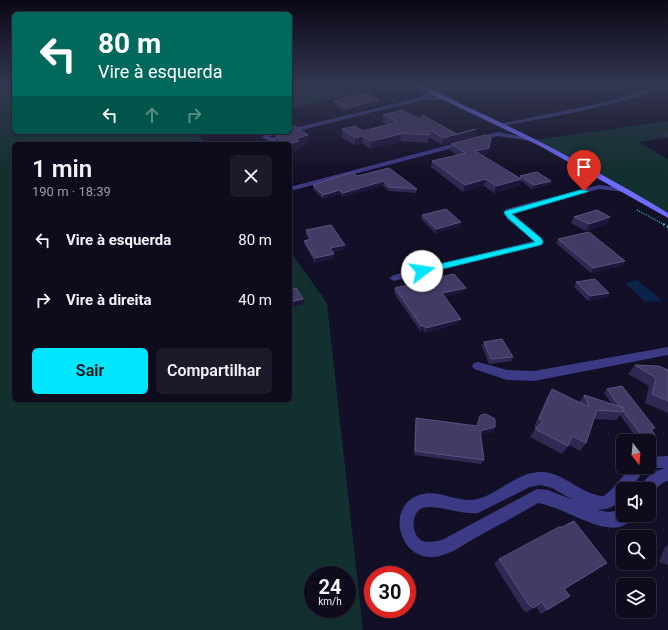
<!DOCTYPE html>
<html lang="pt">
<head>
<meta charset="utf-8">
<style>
	body { margin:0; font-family:Roboto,sans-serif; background:#1c1929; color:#f1f3f6; height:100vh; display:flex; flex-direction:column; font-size:15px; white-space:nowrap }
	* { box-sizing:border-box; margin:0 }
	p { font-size:13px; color:#9b9ba3 }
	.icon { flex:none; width:22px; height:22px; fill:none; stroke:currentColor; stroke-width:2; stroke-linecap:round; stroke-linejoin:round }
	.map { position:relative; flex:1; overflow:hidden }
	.side { position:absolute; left:12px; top:142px; width:280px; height:260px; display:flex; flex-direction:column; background:#0e0b1c; border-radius:6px; box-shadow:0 1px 3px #0004,0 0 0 1px #2e2b3b }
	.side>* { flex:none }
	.top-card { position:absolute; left:12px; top:12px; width:280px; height:122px; border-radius:6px; box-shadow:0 1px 3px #0004,0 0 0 1px #2e2b3b; background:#00695c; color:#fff; overflow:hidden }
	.needle { width:26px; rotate:164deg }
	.fabs { position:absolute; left:616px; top:434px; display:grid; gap:8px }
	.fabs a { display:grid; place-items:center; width:40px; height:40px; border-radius:6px; background:#0e0b1c; box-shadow:0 1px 3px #0004,0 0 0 1px #2e2b3b; font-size:20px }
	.speed { position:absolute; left:304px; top:566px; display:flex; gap:8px; font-size:20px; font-weight:700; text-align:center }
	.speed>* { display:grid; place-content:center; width:52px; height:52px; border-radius:50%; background:#0e0b1c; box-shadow:0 1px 3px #0004,0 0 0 1px #2e2b3b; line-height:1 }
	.speed small { font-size:10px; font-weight:400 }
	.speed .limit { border:6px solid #d22; background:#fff; color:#111 }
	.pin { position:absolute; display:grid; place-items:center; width:34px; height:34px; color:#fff; margin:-41px -17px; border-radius:50% 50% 50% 0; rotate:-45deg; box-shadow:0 0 4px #0007 }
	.pin .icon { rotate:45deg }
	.me { position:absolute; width:44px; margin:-22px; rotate:76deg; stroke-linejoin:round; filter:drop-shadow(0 0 3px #0008) }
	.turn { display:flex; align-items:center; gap:14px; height:84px; padding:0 20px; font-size:18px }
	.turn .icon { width:52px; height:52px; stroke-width:2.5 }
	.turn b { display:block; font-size:28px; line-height:34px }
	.lanes { display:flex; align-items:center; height:38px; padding:0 20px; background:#0003; justify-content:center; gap:20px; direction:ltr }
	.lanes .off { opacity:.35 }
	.round { display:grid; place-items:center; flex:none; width:42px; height:42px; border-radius:6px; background:#1c1929 }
	.head { display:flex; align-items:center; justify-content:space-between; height:68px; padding:0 20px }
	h1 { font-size:24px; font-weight:600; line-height:30px }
	.button { display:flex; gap:8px; margin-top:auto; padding:8px 20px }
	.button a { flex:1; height:46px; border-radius:6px; background:#00e5ff; color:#111; font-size:16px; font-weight:600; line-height:46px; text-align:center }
	.button a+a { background:#1c1929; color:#f1f3f6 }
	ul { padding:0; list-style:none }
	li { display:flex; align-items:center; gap:12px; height:60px; padding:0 20px }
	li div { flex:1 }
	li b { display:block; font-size:15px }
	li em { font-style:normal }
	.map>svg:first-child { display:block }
</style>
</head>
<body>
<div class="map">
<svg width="668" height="630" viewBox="0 0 668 630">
	<rect width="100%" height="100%" fill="#130f26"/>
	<!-- green -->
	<g fill="#12302f" fill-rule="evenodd">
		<path d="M0 84H14V132H195L206 144H14V400H290V251L327 303 363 630H0ZM313 575H347V609H313Z"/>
		<path d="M290 84H366L375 89 290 109Z"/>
		<path d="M668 121V137L638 142 668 159V215L534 140Z"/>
	</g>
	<!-- water -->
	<path fill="#0c2248" d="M637 280 663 301 645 302 625 283Z"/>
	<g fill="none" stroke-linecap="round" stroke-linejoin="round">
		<!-- path-far1 -->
		<g stroke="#2fb8b0" stroke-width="1.5" stroke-dasharray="1 1.5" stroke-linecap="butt">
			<path d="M394 84 408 91"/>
			<path d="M637 210 665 225"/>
		</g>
		<!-- path -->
		<path stroke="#2fb8b0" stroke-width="2.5" stroke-dasharray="2 2.5" stroke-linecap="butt" d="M663 224 668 227"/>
		<!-- street -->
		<g fill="#3d3a85" fill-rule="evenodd">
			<path d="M457 84H465L428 97H445L447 100H422L290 133 288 132H290V129L423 97V95Z"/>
			<path d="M665 84H668V87C614 106 558 116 502 126L499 124 606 102Z"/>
			<path d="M270 132H278L284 135 282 138 272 142 263 138 262 137 266 133ZM275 135 278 136 272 138 269 136Z"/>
			<path d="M498 132 535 139 532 141 498 136 290 191V187Z"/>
			<path d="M599 185 625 188 629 190 625 192 599 189 512 213 513 216 543 240V244L394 281 389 278 394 275 534 241 507 219 504 213 506 209Z"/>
			<path d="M668 347V355L534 381 507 380 474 369 472 366 474 363 478 362 507 370 534 371Z"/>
			<path d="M668 456V481C656 484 658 491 649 495V489H640C645 477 652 472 665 468H646L630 489H623C623 503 611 510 597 510L608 512 623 510V515H636L634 520C630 522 625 525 620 527 596 532 563 507 538 503 518 515 497 526 477 537 463 545 449 556 433 557 398 559 386 506 419 495 439 488 459 504 478 499 499 493 517 473 539 472 563 470 580 495 604 496L611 490 631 467H649V457ZM541 485 552 488 573 500 548 490 537 489 442 540C436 541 429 543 423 541 411 537 410 512 423 508 436 504 461 515 478 513L530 487Z"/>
		</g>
		<!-- secondary -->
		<path fill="#6f6bff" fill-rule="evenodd" d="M410 84C426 84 449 98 463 105 534 137 602 173 668 213V218L540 146Z"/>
	</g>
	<!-- wall -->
	<g fill="#312854">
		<path d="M378 100V105L346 112 334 105V101Z"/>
		<path d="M383 115 420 119 457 134 476 129 474 137 442 145 429 137 428 143 400 141V142L371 149 362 143 355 145 341 137 342 129 363 131 388 125 383 122Z"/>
		<path d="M281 132H290L308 144 299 147V150L290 144H276V136L282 135Z"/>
		<path d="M666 133H668V138L664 136Z"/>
		<path d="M491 138 487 154 482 156 520 178V176L551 181 550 185 532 189 521 181 519 186 494 193 484 186 463 192 431 167 432 161 457 155 450 150 451 144Z"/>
		<path d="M357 176 417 189 416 193 389 191 383 186 343 197 340 194 323 199 313 189V185Z"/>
		<path d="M422 215 461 222 460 227 435 233 421 219Z"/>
		<path d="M574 217H610L607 224 586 231 571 223Z"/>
		<path d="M306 230 345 245V249L333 252 334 258 315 263 305 245 304 241 309 240 306 235Z"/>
		<path d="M558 239 623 265 591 273 556 243Z"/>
		<path d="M576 282 609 293 607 297 588 301 574 287Z"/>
		<path d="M395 288 464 292 444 297 461 319 460 323 425 333 423 330 420 331 394 293Z"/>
		<path d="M484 342 513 357 511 361 489 364 482 346Z"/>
		<path d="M635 365 668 370V413L645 403 649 386 628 374Z"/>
		<path d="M552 389 579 402 584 395 612 404 604 393 607 389 655 428 652 431 655 435 651 439 639 441 620 415 616 420 594 419 586 443 580 451 569 445 562 454 530 437 536 428 534 427 547 397Z"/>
		<path d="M416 418 493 432 481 435 484 460 481 464 414 455 415 423Z"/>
		<path d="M668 545V565L659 562 665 547Z"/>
		<path d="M499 559 607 563 599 568 565 589 570 596 541 614 536 607 527 612 523 610 494 564Z"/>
	</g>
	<!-- shaded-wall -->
	<g fill="#1d163a">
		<path d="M378 100V105L346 112 347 108Z"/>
		<path d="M476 129 474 137 442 145 443 138Z"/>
		<path d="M401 134 400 142 371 149V141Z"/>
		<path d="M308 135V144L299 147V150L290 153V144L295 139Z"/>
		<path d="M362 136V143L355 145V138Z"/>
		<path d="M489 148 487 154 473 158 475 151Z"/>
		<path d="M486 179 484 186 463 192 465 185Z"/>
		<path d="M521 179 519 186 494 193 496 186Z"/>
		<path d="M384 181 383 186 343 197V193Z"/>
		<path d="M551 181 550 185 532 189 534 185Z"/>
		<path d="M340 190V194L323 199V195Z"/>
		<path d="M610 217 607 224 586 231 589 224Z"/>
		<path d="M461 222 460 227 435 233 436 229Z"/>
		<path d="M345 245V249L330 252V248Z"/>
		<path d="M334 254V258L315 263V258Z"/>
		<path d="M625 261 623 265 591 273 593 268Z"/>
		<path d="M466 288 464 292 441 298 442 293Z"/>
		<path d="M609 293 607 297 588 301 590 296Z"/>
		<path d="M303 299 304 304 290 307V302Z"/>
		<path d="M461 319 460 323 425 333 426 328Z"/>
		<path d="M421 326H424L423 330 420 331Z"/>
		<path d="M495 427 493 432 478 436 480 431Z"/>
		<path d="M607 563 599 568 558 594 564 589Z"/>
		<path d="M542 602 536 607 527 612Z"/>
	</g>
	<!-- building -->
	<g fill="#433a66" stroke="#5a527e">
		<path d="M366 93 378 100 347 108 334 101Z"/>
		<path d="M402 110 420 119 422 115 457 134 476 129 443 138 431 130 429 135 399 133 401 134 371 141 362 136 355 138 342 129 355 126 363 131 398 122 383 115Z"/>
		<path d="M290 125H293L308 135 295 139 299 141 289 144H285L276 136 286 134 283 132H290Z"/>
		<path d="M485 135 491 138 489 148 475 151 521 179 496 186 486 179 465 185 432 161 466 153 451 144Z"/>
		<path d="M389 168 417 189 389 187 384 181 343 193 340 190 323 195 313 185 353 172 357 176Z"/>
		<path d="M537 172 551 181 534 185 520 176Z"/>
		<path d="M446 209 461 222 436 229 422 215Z"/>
		<path d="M597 210 610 217 589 224 574 217Z"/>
		<path d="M331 225 345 245 330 248 334 254 315 258 304 241 311 239 306 230Z"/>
		<path d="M589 232 625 261 593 268 558 239Z"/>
		<path d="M454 274 466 288 442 293 461 319 426 328 424 326H421L395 288Z"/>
		<path d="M595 279 609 293 590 296 576 282Z"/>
		<path d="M296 288 303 299 290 302V290Z"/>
		<path d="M502 339 513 357 491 359 484 342Z"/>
		<path d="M635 365 659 366 668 370V401L652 394 656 378Z"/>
		<path d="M622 386 655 428 651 429 655 435 643 437 623 411 624 408 620 407 607 389Z"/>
		<path d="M552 389 589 407 584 395 624 408 623 412 597 410 586 443 572 436 568 446 535 429 543 421 539 419Z"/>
		<path d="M484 414 488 415 495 419V427L480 431 484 460 415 451 416 418 477 426 480 416Z"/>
		<path d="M574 521 607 563 564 589 570 596 547 610 542 602 533 608 529 605 499 559 559 527H562Z"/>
	</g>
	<!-- sky -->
	<linearGradient id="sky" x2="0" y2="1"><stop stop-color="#0a0815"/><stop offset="0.49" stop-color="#333752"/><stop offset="1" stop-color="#333752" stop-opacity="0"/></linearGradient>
	<rect width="668" height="173" fill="url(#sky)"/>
	<!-- route -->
	<path fill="#00e5ff" stroke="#0095a6" d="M584 189 588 191 587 192 512 214 541 238 543 242 541 245 422 274 418 271 422 268 535 242 508 218 504 213 505 211Z"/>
</svg>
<div class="fabs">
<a><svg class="needle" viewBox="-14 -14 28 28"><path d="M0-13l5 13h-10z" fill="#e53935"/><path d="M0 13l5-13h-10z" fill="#9b9ba3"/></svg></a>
<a><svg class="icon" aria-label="sound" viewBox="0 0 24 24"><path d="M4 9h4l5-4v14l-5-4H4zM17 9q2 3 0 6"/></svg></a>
<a><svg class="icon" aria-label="search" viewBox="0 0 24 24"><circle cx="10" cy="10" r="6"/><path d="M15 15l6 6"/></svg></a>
<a><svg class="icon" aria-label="layers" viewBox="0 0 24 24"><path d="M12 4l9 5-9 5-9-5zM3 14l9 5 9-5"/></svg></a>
</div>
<div class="speed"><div>24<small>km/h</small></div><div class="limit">30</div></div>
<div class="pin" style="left:584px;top:191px;background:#d93025"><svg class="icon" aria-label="arrive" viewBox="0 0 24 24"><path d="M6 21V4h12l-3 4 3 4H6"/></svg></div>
<svg class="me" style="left:422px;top:271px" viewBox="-20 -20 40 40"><circle r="19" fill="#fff"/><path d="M0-13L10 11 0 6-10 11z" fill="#00e5ff"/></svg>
<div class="top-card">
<div class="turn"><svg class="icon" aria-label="left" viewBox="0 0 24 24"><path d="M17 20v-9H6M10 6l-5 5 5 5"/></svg><div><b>80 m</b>Vire à esquerda</div></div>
<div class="lanes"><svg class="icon" aria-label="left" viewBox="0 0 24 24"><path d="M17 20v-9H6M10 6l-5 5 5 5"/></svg><svg class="icon off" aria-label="ahead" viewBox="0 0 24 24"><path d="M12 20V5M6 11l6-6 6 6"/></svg><svg class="icon off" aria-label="right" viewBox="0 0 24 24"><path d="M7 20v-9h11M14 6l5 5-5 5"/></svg></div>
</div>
<section class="side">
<div class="head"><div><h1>1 min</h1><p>190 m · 18:39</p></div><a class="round"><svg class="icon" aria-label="close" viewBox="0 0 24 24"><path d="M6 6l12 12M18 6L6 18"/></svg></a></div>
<ul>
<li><svg class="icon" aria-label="left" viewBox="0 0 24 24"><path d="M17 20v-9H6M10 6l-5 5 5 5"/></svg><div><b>Vire à esquerda</b></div><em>80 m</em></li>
<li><svg class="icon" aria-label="right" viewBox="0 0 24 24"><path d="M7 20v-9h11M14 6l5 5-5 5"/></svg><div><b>Vire à direita</b></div><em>40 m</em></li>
</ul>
<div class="button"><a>Sair</a><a>Compartilhar</a></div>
</section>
</div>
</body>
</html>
